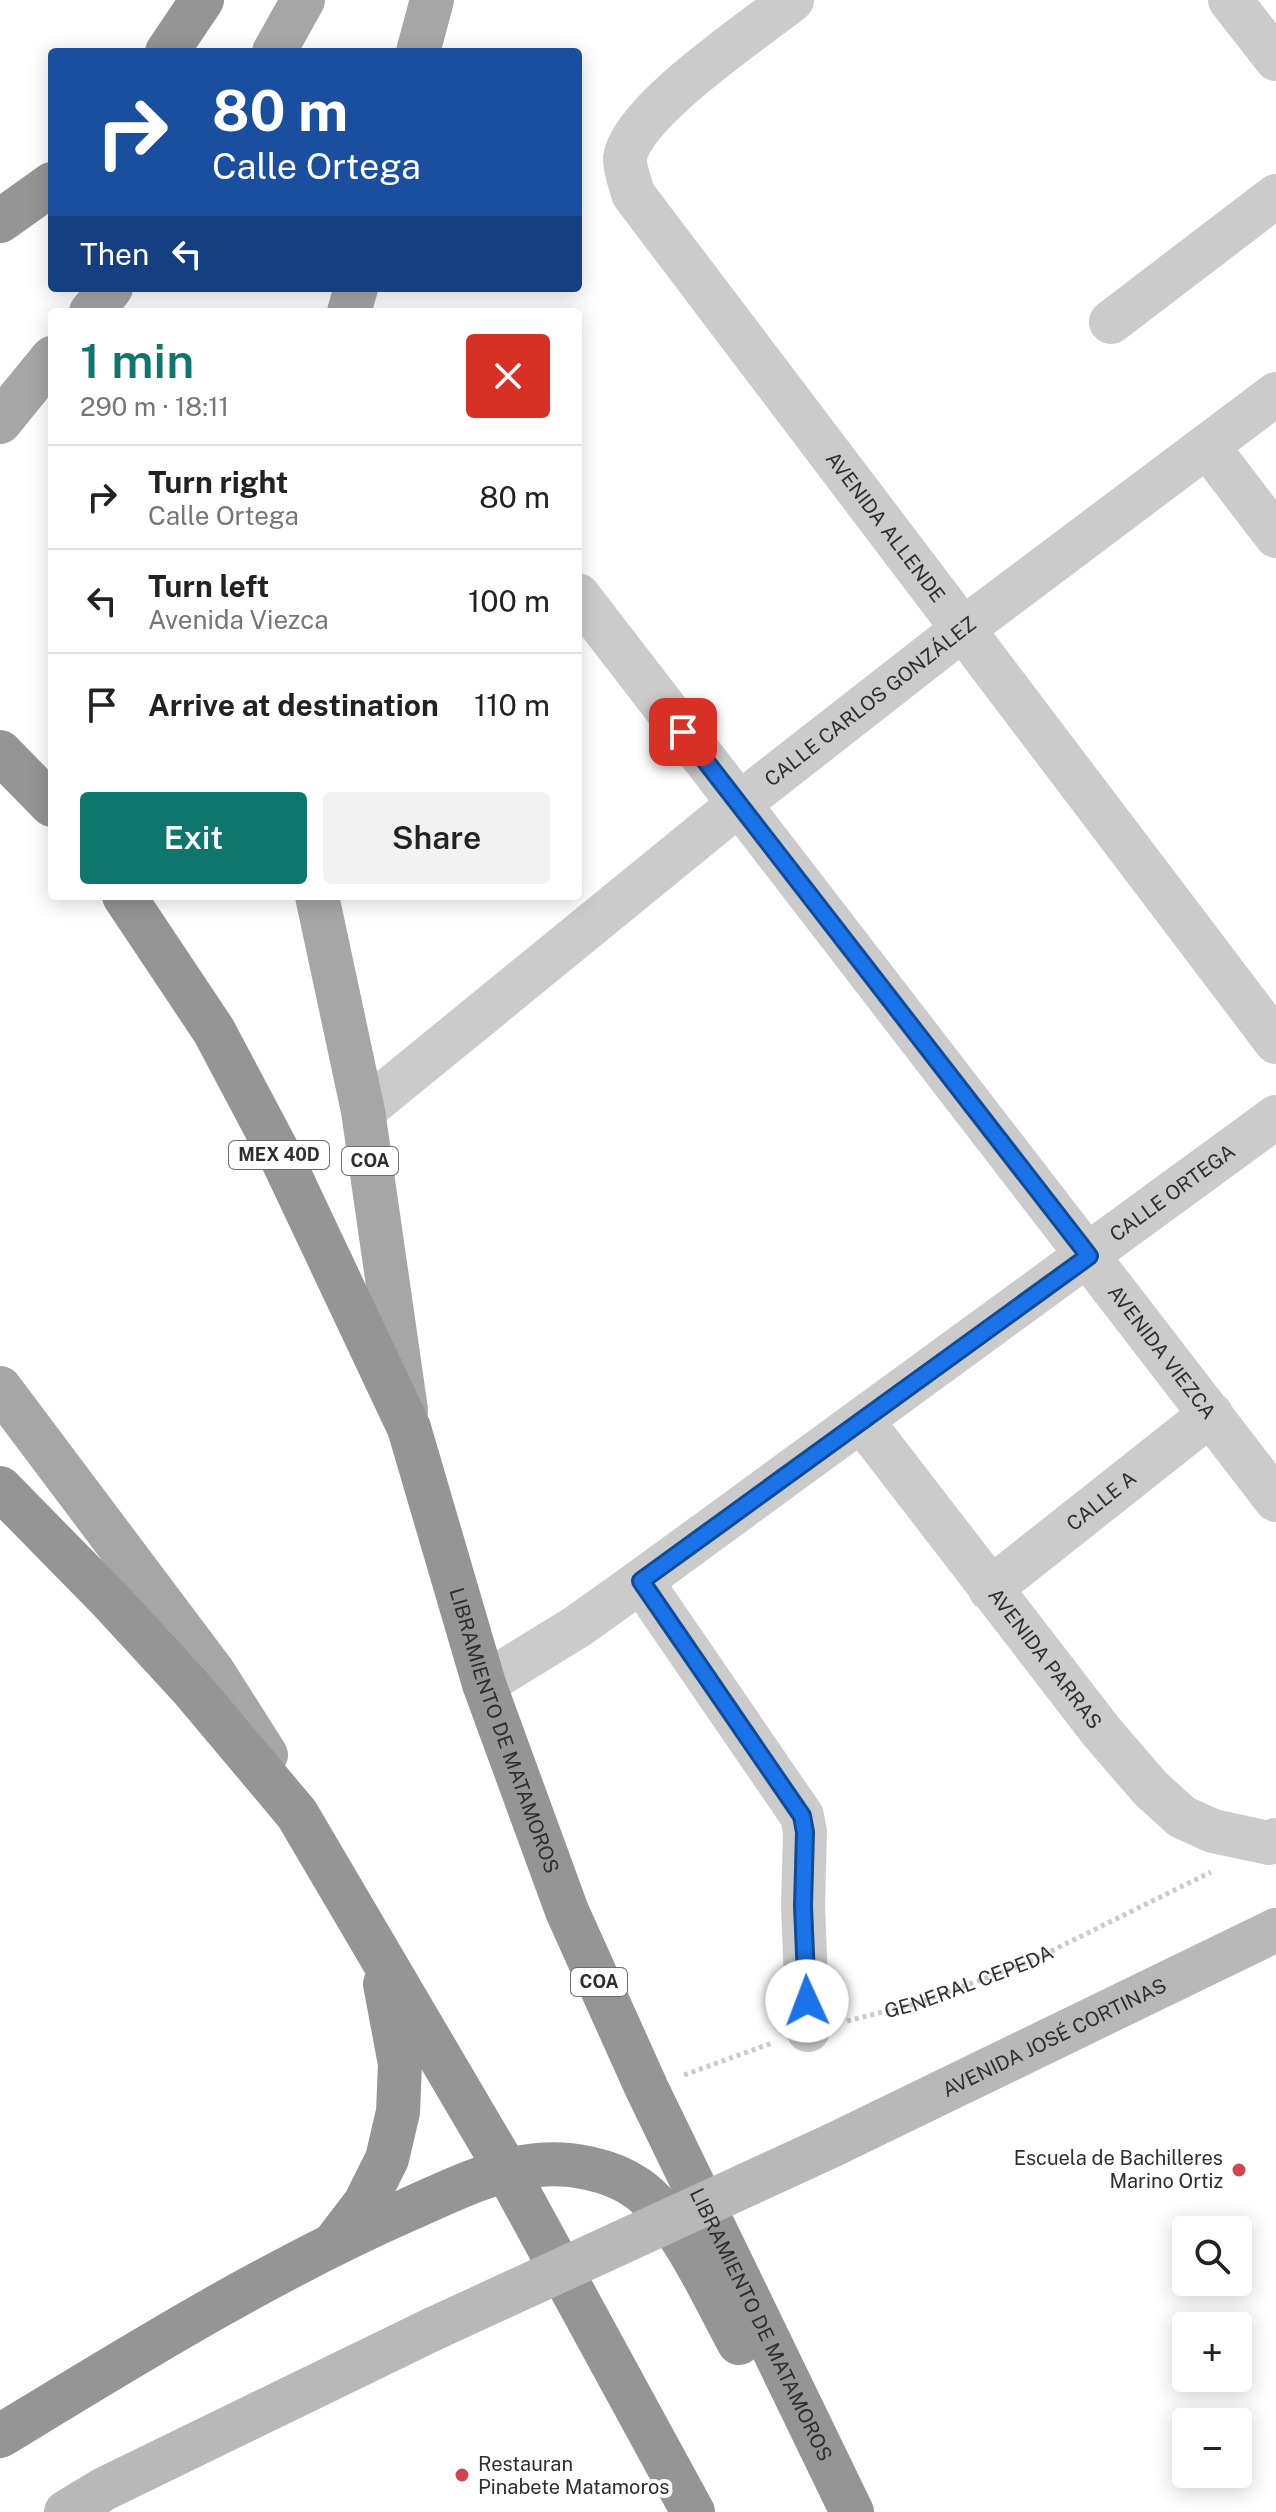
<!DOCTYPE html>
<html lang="en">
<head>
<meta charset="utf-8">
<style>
	body { margin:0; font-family:"Public Sans",sans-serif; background:#f2f2f2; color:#222; height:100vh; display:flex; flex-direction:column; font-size:30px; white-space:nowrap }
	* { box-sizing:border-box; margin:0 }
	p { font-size:26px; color:#767676 }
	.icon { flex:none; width:44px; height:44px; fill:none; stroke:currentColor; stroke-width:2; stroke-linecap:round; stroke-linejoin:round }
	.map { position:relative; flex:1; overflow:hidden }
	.panel { position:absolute; left:48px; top:308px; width:534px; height:592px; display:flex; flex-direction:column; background:#fff; border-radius:8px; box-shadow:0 4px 20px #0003 }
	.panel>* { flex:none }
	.hud { position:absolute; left:48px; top:48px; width:534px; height:244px; border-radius:8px; box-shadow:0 4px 20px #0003; background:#1a4fa0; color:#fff; overflow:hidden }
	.buttons { position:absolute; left:1172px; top:2216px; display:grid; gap:16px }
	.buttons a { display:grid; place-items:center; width:80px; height:80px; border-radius:8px; background:#fff; box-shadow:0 4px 20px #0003; font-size:40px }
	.pin { position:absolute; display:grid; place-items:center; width:68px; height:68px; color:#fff; margin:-34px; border-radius:16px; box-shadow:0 4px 12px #0006 }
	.me { position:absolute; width:88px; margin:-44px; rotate:358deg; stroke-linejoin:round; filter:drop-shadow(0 0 6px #0008) }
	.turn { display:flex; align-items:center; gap:28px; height:168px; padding:0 32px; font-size:36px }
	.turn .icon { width:104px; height:104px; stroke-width:2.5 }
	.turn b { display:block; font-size:56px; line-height:68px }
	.then { display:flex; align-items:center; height:76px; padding:0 32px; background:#0003; gap:16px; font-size:30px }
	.round { display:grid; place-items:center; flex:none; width:84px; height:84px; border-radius:8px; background:#f2f2f2 }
	.overview { display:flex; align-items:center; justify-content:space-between; height:136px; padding:0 32px }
	h1 { font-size:48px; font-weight:600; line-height:60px; color:#0f766e }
	.action { display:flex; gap:16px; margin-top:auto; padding:16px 32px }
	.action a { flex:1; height:92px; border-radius:8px; background:#0f766e; color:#fff; font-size:32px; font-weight:600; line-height:92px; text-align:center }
	.action a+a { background:#f2f2f2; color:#222 }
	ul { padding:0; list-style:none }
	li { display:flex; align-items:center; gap:24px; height:104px; padding:0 32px; border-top:2px solid #e0e0e0 }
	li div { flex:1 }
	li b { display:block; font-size:30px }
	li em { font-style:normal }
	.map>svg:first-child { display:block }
</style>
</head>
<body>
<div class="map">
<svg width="1276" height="2512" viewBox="0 0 1276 2512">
	<rect width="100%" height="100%" fill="#fff"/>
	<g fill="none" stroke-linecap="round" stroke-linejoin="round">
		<!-- path -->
		<g stroke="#cbcbcb" stroke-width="5" stroke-dasharray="4 4" stroke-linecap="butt">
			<path id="s1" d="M847 2021 918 2003 1029 1962 1211 1872"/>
			<path d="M684 2075 772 2043"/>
		</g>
		<!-- street -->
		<g stroke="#cbcbcb" stroke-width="44">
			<path id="s2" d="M792 0C754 30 631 112 625 158 624 168 631 184 633 194L1276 1042"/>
			<path d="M1230 0 1276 59"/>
			<path d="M1111 322 1276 196"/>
			<path d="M1208 447 1276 536"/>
			<path id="s3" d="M578 595 1276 1500"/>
			<path id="s4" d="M363 1111 739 804 963 629 1276 394"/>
			<path id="s5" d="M862 1421 1101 1731 1151 1789 1182 1817 1213 1831 1269 1843 1276 1840"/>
			<path d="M641 1581 802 1816 805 1832 803 1906 808 2030"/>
			<path id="s6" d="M990 1589 1211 1414"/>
			<path id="s7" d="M484 1684 578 1626 641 1581 1276 1117"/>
		</g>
		<!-- secondary -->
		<g stroke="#b8b8b8" stroke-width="44">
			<path id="s8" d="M833 2145 1276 1930"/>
			<path d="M66 2512 104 2489 433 2329"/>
		</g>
		<!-- primary -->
		<g stroke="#a6a6a6" stroke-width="44">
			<path d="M274 52 303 0"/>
			<path d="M418 52 432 0"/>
			<path d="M91 312 111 288"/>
			<path d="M349 312 356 288"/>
			<path d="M0 422 52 358"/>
			<path d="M317 896 363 1111 406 1410"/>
			<path d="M0 1388 214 1673 266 1755"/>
		</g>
		<!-- highway -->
		<g stroke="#959595" stroke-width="44">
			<path d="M167 52 202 0"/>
			<path d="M0 221 52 184"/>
			<path d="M0 752 52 805"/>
			<path id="s9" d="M124 896 214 1031 284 1163 409 1428 484 1684 567 1911 647 2089 852 2512"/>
			<path d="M0 1488 110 1600 192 1689 297 1814 507 2171 693 2512"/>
			<path d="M336 2241 365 2203 387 2159 398 2112 400 2064 385 1984"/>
			<path d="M0 2436C133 2355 265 2273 407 2210 448 2192 492 2169 538 2165 569 2162 610 2169 637 2188 679 2217 714 2298 739 2343"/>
		</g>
		<!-- secondary-bridge -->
		<path stroke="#b8b8b8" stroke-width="44" d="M433 2329 833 2145"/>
	</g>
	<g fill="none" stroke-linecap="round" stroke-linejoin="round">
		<defs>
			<path id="route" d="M683 732 1089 1256 641 1581 802 1816 805 1832 803 1906 807 2001"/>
		</defs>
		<!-- route casing -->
		<use href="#route" stroke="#114b97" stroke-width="20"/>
		<!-- route -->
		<use href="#route" stroke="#1a73e8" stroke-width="14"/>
	</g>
	<!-- markers -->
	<g fill="#cf464c" stroke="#fff" stroke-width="3">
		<circle cx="1239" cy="2170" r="8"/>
		<circle cx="462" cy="2475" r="8"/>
	</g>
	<g text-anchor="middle" stroke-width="8" stroke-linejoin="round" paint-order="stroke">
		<!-- shield labels -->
		<g fill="#fff" stroke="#6d6d6d" stroke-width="2">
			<rect x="229" y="1141" width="100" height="28" rx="6"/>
			<rect x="342" y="1147" width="56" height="28" rx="6"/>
			<rect x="571" y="1968" width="56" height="28" rx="6"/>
		</g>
		<g font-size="18" font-weight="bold" fill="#2e2e2e">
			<text x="279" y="1161">MEX 40D</text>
			<text x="370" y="1167">COA</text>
			<text x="599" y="1988">COA</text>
		</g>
		<!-- street labels -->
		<g font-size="20" fill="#2e2e2e" stroke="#fff">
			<text dy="7" stroke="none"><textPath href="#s2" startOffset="688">AVENIDA ALLENDE</textPath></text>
			<text dy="7" stroke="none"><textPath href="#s4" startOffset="652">CALLE CARLOS GONZÁLEZ</textPath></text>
			<text dy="7" stroke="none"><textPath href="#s7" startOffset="846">CALLE ORTEGA</textPath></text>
			<text dy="7" stroke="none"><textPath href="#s3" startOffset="956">AVENIDA VIEZCA</textPath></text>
			<text dy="7" stroke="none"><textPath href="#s6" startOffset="142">CALLE A</textPath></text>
			<text dy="7" stroke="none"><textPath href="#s5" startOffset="300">AVENIDA PARRAS</textPath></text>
			<text dy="7" stroke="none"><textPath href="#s9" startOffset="922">LIBRAMIENTO DE MATAMOROS</textPath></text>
			<text dy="7" stroke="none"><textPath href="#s1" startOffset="128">GENERAL CEPEDA</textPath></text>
			<text dy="7" stroke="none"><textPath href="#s8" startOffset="246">AVENIDA JOSÉ CORTINAS</textPath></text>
			<text dy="7" stroke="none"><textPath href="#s9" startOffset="1570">LIBRAMIENTO DE MATAMOROS</textPath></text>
		</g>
		<!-- poi labels -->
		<g font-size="20" fill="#2e2e2e" stroke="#fff" text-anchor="end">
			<text x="1223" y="2165">Escuela de Bachilleres<tspan x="1223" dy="23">Marino Ortiz</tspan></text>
			<text x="478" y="2471" text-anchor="start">Restauran<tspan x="478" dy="23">Pinabete Matamoros</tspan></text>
		</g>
	</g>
</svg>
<div class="buttons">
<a><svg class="icon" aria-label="search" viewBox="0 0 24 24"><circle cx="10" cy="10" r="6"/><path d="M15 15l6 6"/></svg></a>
<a>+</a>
<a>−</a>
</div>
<div class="pin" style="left:683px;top:732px;background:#d93025"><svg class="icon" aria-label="arrive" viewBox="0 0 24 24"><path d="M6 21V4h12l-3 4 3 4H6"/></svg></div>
<svg class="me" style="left:807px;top:2001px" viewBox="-20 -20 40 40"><circle r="19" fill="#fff"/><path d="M0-13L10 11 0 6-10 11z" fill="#1a73e8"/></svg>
<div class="hud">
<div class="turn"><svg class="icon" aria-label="right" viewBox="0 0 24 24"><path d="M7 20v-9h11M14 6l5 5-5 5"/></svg><div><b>80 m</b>Calle Ortega</div></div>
<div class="then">Then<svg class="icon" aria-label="left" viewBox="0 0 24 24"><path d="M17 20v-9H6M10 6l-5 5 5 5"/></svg></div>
</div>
<section class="panel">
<div class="overview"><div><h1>1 min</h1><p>290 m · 18:11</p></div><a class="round" style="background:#d93025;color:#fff"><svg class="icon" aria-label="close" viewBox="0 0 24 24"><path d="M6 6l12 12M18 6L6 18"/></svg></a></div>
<ul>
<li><svg class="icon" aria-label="right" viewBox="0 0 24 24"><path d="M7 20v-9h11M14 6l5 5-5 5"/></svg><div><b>Turn right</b><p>Calle Ortega</p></div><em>80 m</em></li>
<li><svg class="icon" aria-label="left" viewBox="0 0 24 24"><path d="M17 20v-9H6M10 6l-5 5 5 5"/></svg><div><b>Turn left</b><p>Avenida Viezca</p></div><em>100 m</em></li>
<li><svg class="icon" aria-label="arrive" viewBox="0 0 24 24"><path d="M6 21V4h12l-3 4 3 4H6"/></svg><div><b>Arrive at destination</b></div><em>110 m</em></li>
</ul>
<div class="action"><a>Exit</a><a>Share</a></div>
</section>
</div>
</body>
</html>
